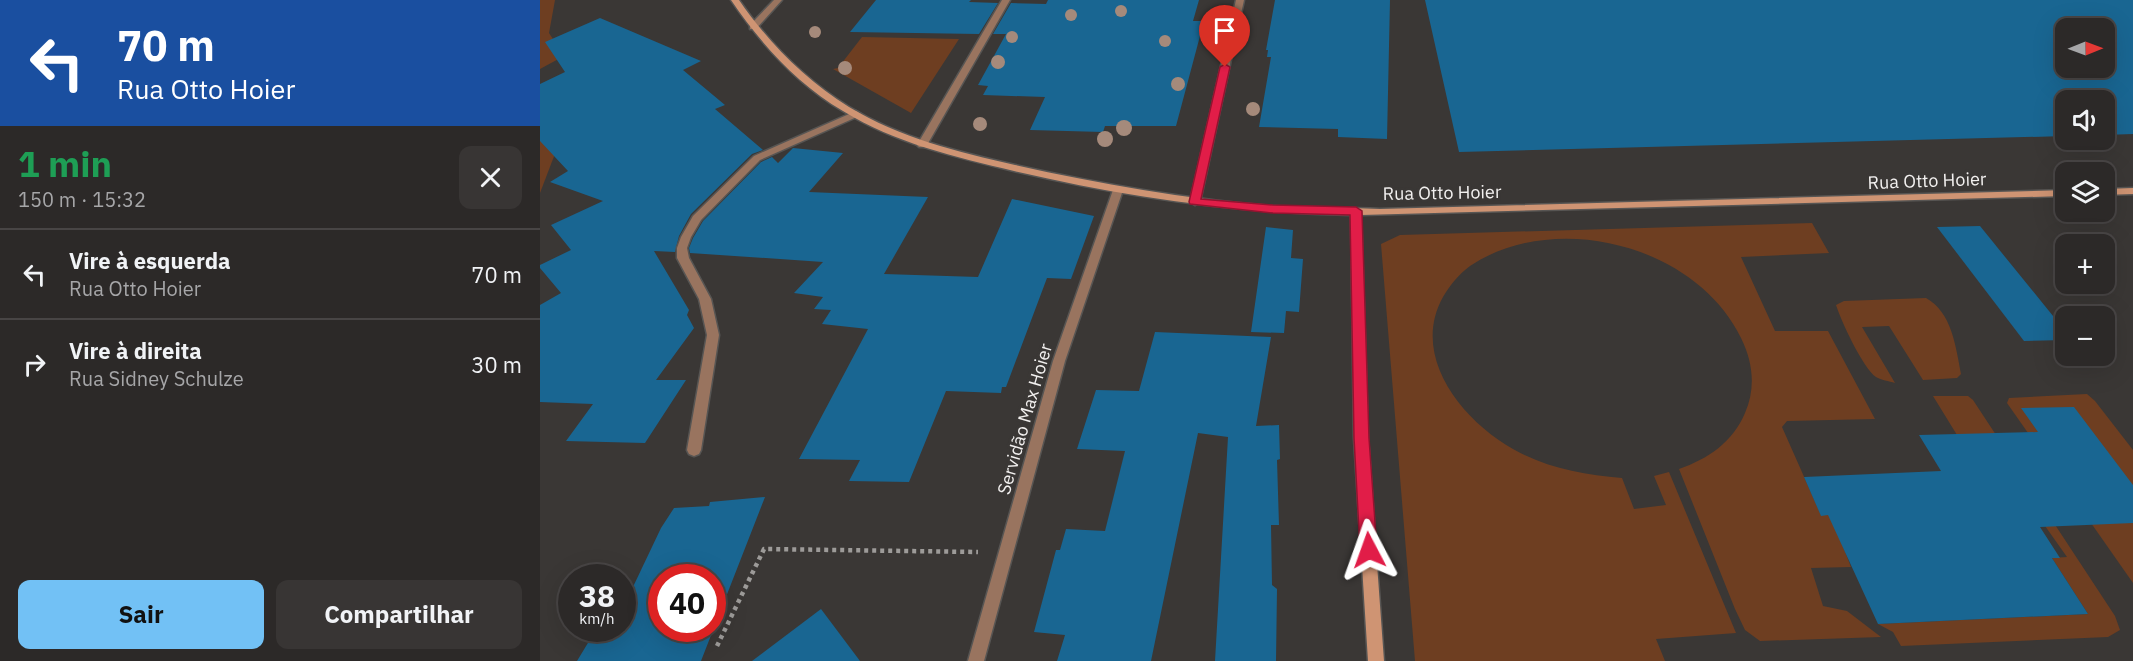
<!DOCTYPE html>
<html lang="pt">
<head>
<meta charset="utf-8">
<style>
	body { margin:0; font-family:"IBM Plex Sans",sans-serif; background:#383534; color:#f1f3f6; height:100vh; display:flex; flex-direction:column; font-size:22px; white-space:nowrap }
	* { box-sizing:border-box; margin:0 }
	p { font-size:20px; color:#a6a6a8 }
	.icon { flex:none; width:33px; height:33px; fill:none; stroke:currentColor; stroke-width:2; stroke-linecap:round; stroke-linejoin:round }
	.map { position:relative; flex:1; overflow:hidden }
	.drawer { display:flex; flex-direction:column; background:#2c2928; width:540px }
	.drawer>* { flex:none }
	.hud { background:#1a4fa0; color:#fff; overflow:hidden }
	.needle { width:39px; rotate:89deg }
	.fabs { position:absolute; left:1515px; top:18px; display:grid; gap:12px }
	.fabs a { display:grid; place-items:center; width:60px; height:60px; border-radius:12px; background:#2c2928; box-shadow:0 6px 24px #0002,0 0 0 2px #484545; font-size:30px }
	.speed { position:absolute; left:18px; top:564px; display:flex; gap:12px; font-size:30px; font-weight:700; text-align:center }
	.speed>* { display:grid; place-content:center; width:78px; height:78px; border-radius:50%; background:#2c2928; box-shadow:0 6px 24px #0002,0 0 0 2px #484545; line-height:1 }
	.speed small { font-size:15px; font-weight:400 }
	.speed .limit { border:9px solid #d22; background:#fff; color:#111 }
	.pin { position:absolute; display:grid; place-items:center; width:51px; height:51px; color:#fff; margin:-62px -26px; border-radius:50% 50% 50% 0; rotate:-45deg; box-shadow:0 0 6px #0007 }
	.pin .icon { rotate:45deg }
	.me { position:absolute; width:66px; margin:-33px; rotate:356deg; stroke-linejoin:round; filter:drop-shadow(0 0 4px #0008) }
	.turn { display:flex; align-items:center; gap:21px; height:126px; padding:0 18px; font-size:27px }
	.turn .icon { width:78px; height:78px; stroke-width:2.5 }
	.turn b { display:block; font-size:42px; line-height:51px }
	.round { display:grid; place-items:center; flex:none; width:63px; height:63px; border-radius:12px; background:#383534 }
	.overview { display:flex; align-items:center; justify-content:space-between; height:102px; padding:0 18px }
	h1 { font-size:36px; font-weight:700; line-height:45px; color:#1e9e55 }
	.primary-button { display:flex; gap:12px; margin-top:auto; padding:12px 18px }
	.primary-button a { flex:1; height:69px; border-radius:12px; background:#72c1f5; color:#111; font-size:24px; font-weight:700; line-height:69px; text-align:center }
	.primary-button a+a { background:#383534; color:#f1f3f6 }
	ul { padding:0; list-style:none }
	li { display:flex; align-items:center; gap:18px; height:90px; padding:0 18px; border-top:2px solid #484545 }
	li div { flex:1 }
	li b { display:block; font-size:22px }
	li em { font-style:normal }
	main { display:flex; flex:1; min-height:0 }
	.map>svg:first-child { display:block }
</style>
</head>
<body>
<main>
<section class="drawer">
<div class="hud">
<div class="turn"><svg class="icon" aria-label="left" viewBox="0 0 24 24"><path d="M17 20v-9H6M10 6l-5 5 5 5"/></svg><div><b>70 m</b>Rua Otto Hoier</div></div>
</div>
<div class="overview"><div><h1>1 min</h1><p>150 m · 15:32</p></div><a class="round"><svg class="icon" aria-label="close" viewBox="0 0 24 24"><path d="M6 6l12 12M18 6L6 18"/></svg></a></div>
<ul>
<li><svg class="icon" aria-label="left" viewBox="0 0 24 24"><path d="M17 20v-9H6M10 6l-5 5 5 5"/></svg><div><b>Vire à esquerda</b><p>Rua Otto Hoier</p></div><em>70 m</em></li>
<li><svg class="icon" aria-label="right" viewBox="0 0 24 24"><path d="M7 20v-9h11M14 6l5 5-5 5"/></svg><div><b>Vire à direita</b><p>Rua Sidney Schulze</p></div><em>30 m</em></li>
</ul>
<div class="primary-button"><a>Sair</a><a>Compartilhar</a></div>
</section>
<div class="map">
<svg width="1593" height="661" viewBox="0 0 1593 661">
	<rect width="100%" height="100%" fill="#3a3735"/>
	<!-- green -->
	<g fill="#6e3e21">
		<path d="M0 0H15L9 33 24 56 0 69Z"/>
		<path d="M322 37 419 39 371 113 293 69 298 68Z"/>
		<path d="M0 102 34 104 0 193Z"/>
		<path d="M1272 223 1289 253 1201 257 1235 331H1288L1335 419 1247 421 1242 427 1281 515H1291L1311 567 1271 568 1283 606 1307 611 1341 637 1220 641 1205 630 1195 609 1139 469C1168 459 1193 442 1205 413 1216 388 1213 362 1201 338 1156 245 1015 209 930 266 919 274 910 285 903 297 870 356 922 420 973 449 1006 468 1044 475 1082 478L1094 509 1126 505 1114 476 1129 472 1196 633 1116 639 1125 661H875L841 244 860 235Z"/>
		<path d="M1386 298C1412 312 1416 348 1421 374L1417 378 1383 380 1349 326 1322 327 1355 383C1349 381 1341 380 1336 377 1323 368 1301 321 1296 305L1304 301Z"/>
		<path d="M1547 394 1555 401 1593 450V583L1467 403 1469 398Z"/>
		<path d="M1393 396H1428L1433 400 1575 616 1580 630 1568 637 1361 646 1353 632 1338 624 1548 614 1512 558 1527 557 1440 434 1417 435Z"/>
	</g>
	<!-- building -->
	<g fill="#196692" fill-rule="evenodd">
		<path d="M336 0H431L429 2 458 3 439 34 310 32Z"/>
		<path d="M508 0H659L653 21H664L636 126H565L563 132 490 130 505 97 443 95 448 86 438 85 466 34H453L471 3 506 4Z"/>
		<path d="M735 0H850L847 139 798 137V129L719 127 731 57H727L728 50H726Z"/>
		<path d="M885 0H1593V134L1564 135V100H1526V136L919 152ZM1526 28H1564V68H1526Z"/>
		<path d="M60 18 161 61 143 70 185 105 175 109 223 150 212 154 151 214 139 236 135 252 114 251 149 310 147 315 154 328 116 380H146L105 443 26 441 53 404 0 402V305L21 293 0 268V265L31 250 11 225 63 201 10 182 28 171 0 141V84L25 72 5 42Z"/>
		<path d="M253 148 303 153 269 192 388 197 344 274 438 277 472 199 554 216 531 279 507 278 466 387H462L461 393 406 391 369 482 309 481 320 460 259 459 328 329 282 324 291 310 274 309 283 297 254 293 283 262 150 253 149 248 153 238 163 221 221 162 232 157 238 163Z"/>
		<path d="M1440 226 1526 332V340L1484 341 1397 227Z"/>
		<path d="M726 227 753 230 751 258 763 259 759 312 746 311 744 333 711 332Z"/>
		<path d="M615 332 731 337 716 426 739 425 740 459 737 460 739 525H731L732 585 737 589 736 661H675L688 437 658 433 611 661H517L525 635 494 632 516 550H520L526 529 565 531 585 451 537 449 556 390 599 391Z"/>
		<path d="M1534 407 1593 485V523L1500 527 1520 558H1512L1548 614 1338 624 1288 515 1281 516 1264 477 1401 471 1379 435 1498 432 1481 408Z"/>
		<path d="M225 497 161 661H37L57 628H82V610L121 528 134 508 169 506 170 502ZM122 578H172V628H122Z"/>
		<path d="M281 609 320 661H212Z"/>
	</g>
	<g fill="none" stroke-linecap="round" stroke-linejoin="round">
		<defs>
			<g id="lane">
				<path d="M316 111 321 114 319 116 220 160 161 220 151 237 147 248 149 258 171 299 179 335 161 450 159 454 154 456 149 454 147 450 167 335 159 299 137 258V248L141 237 153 216 214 156Z"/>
				<path d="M578 187 583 190 525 361 444 661H428L513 361 573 190Z"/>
			</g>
			<g id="street">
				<path d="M234 0H242L216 29H210V25Z"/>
				<path d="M462 0H470L387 145 385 147H379L377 145Z"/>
				<path d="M696 0H704L660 202 655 205 650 202Z"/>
			</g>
			<g id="secondary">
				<path d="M191 0H199C228 42 265 80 309 107 360 138 418 152 475 165 560 184 645 199 731 206 767 208 804 207 840 209L1526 190V196L821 215 828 438 844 661H828L814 438 811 215C697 213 585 197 474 171 415 157 355 143 303 111 257 84 221 44 191 0Z"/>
				<path d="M1593 188V194L1564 195V189Z"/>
			</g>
		</defs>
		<!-- lane casing -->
		<use href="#lane" stroke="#575553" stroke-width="3"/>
		<!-- street casing -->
		<use href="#street" stroke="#575553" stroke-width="3"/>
		<!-- secondary casing -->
		<use href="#secondary" stroke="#575553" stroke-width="3"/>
		<!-- path -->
		<path stroke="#9d9b99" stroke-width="4.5" stroke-dasharray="4 4" stroke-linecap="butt" d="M177 646 224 549 438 552"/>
		<!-- lane -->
		<use href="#lane" fill="#99745f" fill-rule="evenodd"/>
		<!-- street -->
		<use href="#street" fill="#99745f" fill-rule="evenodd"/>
		<!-- secondary -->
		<use href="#secondary" fill="#cf9473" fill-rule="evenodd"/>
	</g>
	<!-- trees -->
	<g fill="#a58a7b">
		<circle cx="581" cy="11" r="6"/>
		<circle cx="531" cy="15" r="6"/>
		<circle cx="674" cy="31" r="6"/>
		<circle cx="275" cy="32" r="6"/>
		<circle cx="472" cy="37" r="6"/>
		<circle cx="625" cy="41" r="6"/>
		<circle cx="458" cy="62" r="7"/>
		<circle cx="305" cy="68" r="7"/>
		<circle cx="638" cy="84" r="7"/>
		<circle cx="713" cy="109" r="7"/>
		<circle cx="440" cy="124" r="7"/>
		<circle cx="584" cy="128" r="8"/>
		<circle cx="565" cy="139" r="8"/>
	</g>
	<!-- route -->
	<path fill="#e11d48" stroke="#92132f" stroke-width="1.5" d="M685 64 690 67 661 199 733 205 816 207 822 211 829 438 837 550 835 555 829 557 823 555 820 550 814 438 810 215 733 213 650 204 649 202 680 67Z"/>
	<g text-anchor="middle" stroke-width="6" stroke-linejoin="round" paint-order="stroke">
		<!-- street labels -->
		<g font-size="18" fill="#f2f0ef" stroke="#3a3735">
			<text transform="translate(1387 181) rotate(-2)" y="6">Rua Otto Hoier</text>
			<text transform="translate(902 193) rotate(-1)" y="6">Rua Otto Hoier</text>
			<text transform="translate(485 419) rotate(-74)" y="6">Servidão Max Hoier</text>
		</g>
	</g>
</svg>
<div class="fabs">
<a><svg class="needle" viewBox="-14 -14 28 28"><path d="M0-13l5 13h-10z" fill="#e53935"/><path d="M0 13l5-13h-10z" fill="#a6a6a8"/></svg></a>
<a><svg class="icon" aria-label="sound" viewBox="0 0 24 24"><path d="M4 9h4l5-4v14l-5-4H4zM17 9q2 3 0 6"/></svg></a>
<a><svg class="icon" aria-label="layers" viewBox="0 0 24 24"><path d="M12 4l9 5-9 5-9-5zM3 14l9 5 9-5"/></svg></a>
<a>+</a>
<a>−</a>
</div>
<div class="speed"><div>38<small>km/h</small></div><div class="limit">40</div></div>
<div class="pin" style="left:685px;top:67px;background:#d93025"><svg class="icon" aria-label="arrive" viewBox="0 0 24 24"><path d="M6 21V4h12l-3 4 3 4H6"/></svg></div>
<svg class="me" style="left:829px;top:550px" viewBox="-20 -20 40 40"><path d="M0-17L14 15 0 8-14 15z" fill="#e11d48" stroke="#fff" stroke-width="4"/></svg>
</div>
</main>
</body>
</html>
